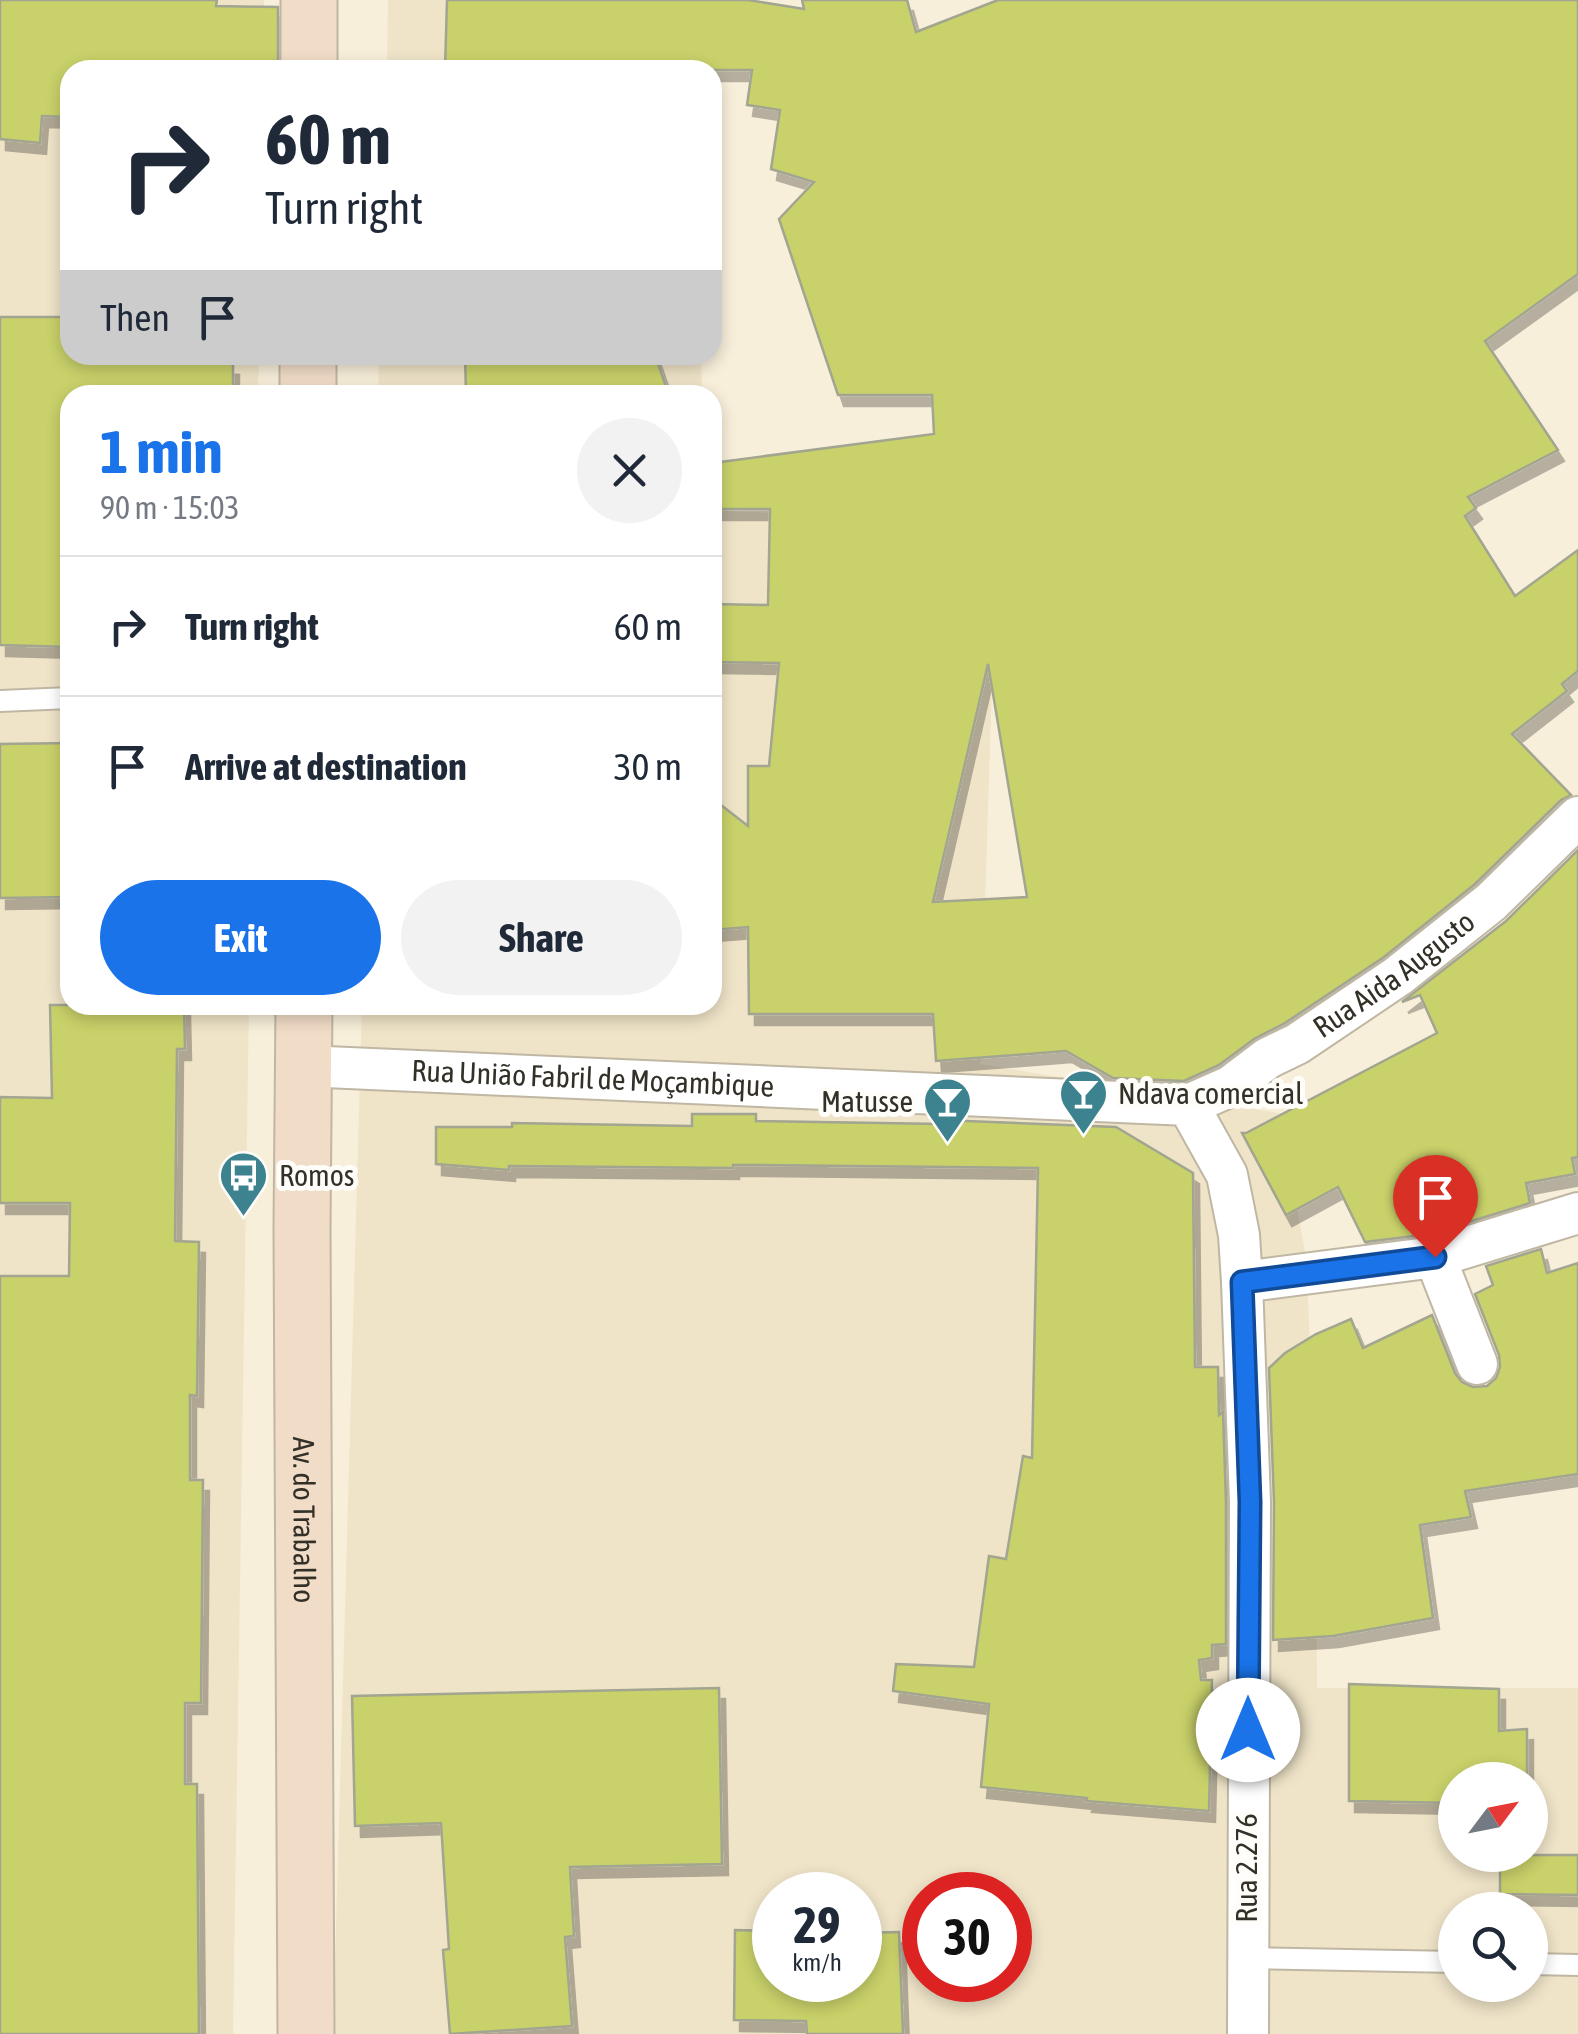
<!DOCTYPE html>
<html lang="en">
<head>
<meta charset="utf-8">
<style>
	body { margin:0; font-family:"Asap Condensed",sans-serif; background:#f2f2f3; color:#1f2937; height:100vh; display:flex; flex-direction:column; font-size:38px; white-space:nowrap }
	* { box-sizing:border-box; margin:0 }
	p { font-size:32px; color:#747a83 }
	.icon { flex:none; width:55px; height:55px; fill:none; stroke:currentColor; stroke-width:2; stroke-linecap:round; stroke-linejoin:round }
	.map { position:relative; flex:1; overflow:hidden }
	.side { position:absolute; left:60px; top:385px; width:662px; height:630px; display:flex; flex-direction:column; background:#fff; border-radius:30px; box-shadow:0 5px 15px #0003 }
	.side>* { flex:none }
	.guide { position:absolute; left:60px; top:60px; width:662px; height:305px; border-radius:30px; box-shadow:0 5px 15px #0003; background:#fff; color:#1f2937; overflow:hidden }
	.needle { width:65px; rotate:58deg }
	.tools { position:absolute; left:1438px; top:1762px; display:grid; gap:20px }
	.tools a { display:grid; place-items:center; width:110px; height:110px; border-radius:50%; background:#fff; box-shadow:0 5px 15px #0003; font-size:50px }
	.speed { position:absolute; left:752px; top:1872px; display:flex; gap:20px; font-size:50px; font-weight:700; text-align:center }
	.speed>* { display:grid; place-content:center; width:130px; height:130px; border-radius:50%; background:#fff; box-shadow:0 5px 15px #0003; line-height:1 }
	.speed small { font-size:25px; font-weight:400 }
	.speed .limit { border:15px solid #d22; background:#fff; color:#111 }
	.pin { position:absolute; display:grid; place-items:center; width:85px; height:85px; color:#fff; margin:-102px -42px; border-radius:50% 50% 50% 0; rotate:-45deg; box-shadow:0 0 10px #0007 }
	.pin .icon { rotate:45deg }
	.me { position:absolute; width:110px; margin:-55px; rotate:0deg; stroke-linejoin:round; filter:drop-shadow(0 0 8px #0008) }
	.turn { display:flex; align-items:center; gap:35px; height:210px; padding:0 40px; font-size:45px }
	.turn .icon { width:130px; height:130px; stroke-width:2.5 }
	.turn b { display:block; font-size:70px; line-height:85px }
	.then { display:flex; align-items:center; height:95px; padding:0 40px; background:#0003; gap:20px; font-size:38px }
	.round { display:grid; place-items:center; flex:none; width:105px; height:105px; border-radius:52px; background:#f2f2f3 }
	.summary { display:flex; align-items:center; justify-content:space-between; height:170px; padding:0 40px }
	h1 { font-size:60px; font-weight:700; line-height:75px; color:#1a73e8 }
	.button { display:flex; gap:20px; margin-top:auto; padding:20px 40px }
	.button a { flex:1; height:115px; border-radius:60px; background:#1a73e8; color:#fff; font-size:40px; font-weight:700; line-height:115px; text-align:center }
	.button a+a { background:#f2f2f3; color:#1f2937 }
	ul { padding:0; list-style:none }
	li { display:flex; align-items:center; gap:30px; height:140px; padding:0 40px; border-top:2px solid #e0e1e3 }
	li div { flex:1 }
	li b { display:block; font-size:38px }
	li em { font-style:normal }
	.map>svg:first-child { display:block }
</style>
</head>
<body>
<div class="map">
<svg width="1578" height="2034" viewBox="0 0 1578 2034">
	<defs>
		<filter id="shadow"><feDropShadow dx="6" dy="11" stdDeviation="0" flood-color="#0004"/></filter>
	</defs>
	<rect width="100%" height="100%" fill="#f8efda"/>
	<!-- built -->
	<g fill="#efe4c8" fill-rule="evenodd">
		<path d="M0 0H264L263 70H70V355H259L258 395H70V1005H249L233 2034H0Z"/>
		<path d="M388 0H696L697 70H387Z"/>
		<path d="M379 355H701L702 395H378Z"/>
		<path d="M713 452 728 511 997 523 980 1064 1279 1113 1306 1257 1316 1475 1317 1688H1578V2034H333L362 1005H712ZM1455 1780H1530V1855H1455ZM775 1895H860V1980H775ZM925 1895H1010V1980H925ZM1455 1910H1530V1985H1455Z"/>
	</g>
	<!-- building -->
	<g fill="#c9d16b" stroke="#a2a590" stroke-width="2.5" fill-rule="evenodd" filter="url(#shadow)">
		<path d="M0 0H217L216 6 278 7V70H70V117L42 116 40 143 0 139Z"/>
		<path d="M447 0H748L804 9 802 0H907L916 32 998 0H1578V274L1485 341 1558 450 1468 497 1476 508 1465 516 1515 596 1578 550V671L1562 684 1567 691 1512 734 1571 795 1561 800 1475 884 1384 957 1285 1023 1254 1039 1219 1065 1184 1081 1113 1078 1066 1051 936 1061 933 1014H749L748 927 712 930V798L748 826V766H769L779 663 712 662V604L768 605 770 509H712V463L934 434 932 395H838L779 219 814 182 771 169 780 110 747 105 752 70H445ZM988 664 1027 897 933 902Z"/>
		<path d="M0 317H70V355L233 364V395H70V647L0 645Z"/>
		<path d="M465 355H655L669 395H466Z"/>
		<path d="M70 743V897L0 898V744Z"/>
		<path d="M1578 850V1157L1572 1158 1575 1174 1526 1183 1530 1203 1430 1234 1365 1242 1338 1187 1286 1215 1242 1133H1246L1437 1033 1420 995 1402 1002 1506 921Z"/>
		<path d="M50 1005H184L185 1049H177L175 1241 199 1242 197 1396 190 1395V1480H203L201 1703H185V1784H197L199 2034H0V1276H69L70 1203H0V1097L52 1098Z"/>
		<path d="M692 1114H756V1121L942 1124 941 1120 1116 1127 1193 1173 1195 1367H1218L1219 1415 1223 1412 1226 1502V1644L1212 1645V1658L1199 1660 1201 1680H1212L1209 1811 1086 1801 1087 1798 981 1787 989 1704 893 1691 896 1664 974 1667 989 1556 1006 1559 1023 1456 1032 1458 1038 1168 756 1165H733V1168L509 1166V1170L436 1164V1127H512V1123L692 1126Z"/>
		<path d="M1541 1249 1547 1273 1578 1263V1474L1465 1491 1471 1517 1420 1525 1433 1618 1333 1636 1273 1640 1274 1502 1269 1368 1285 1353 1316 1334 1351 1319 1363 1348 1432 1315 1455 1373 1462 1382 1473 1387 1487 1386 1496 1378 1500 1367 1499 1355 1475 1294 1493 1285 1486 1266Z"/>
		<path d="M1349 1684 1499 1689V1731L1527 1729V1780H1455V1803L1349 1801Z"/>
		<path d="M719 1688 722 1864 570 1867 574 1936 565 1937 572 2026 450 2034 443 1950 449 1949 441 1823 355 1826 352 1696Z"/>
		<path d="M1500 1855H1578V1895L1500 1894Z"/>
		<path d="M735 1930 775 1931V1980H860V1933L899 1932 903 2034H807L806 2021 734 2020Z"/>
	</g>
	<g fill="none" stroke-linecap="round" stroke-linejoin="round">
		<defs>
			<g id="lane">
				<path d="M0 701 70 698"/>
				<path d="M1247 1958 1455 1962"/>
				<path d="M1530 1964 1578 1965"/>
			</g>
			<g id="street">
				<path id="s1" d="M303 1066 1188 1105 1227 1175 1239 1235 1242 1282 1250 1502 1248 2034"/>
				<path id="s2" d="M1188 1105 1231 1086 1268 1058 1297 1044 1398 976 1491 902 1578 817"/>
				<path d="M1435 1257 1477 1364"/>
				<path d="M1242 1282 1435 1257 1578 1213"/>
			</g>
			<g id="secondary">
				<path d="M309 70V0"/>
				<path d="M308 395V355"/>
				<path id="s3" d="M304 1005 302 1228 306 2034"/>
			</g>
		</defs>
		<!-- lane casing -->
		<use href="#lane" stroke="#bfb7a3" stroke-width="24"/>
		<!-- street casing -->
		<use href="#street" stroke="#bfb7a3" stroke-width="44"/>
		<!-- secondary casing -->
		<use href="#secondary" stroke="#bfb7a3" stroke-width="59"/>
		<!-- lane -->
		<use href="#lane" stroke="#fff" stroke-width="20"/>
		<!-- street -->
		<use href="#street" stroke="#fff" stroke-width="40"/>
		<!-- secondary -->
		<use href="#secondary" stroke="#f1dcc7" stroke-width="55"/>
	</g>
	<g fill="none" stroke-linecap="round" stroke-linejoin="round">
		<defs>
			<path id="route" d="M1248 1730 1250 1502 1242 1282 1435 1257"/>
		</defs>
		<!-- route casing -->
		<use href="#route" stroke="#114b97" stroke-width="25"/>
		<!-- route -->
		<use href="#route" stroke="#1a73e8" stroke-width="18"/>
	</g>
	<!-- icons -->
	<defs>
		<symbol id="bar-pin" viewBox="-11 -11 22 30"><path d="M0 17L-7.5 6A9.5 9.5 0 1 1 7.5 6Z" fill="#3d838f" stroke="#fffdf9"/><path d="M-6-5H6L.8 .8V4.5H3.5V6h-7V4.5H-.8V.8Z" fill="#fff"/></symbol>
		<symbol id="bus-pin" viewBox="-11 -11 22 30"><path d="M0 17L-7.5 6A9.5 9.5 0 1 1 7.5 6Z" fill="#3d838f" stroke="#fffdf9"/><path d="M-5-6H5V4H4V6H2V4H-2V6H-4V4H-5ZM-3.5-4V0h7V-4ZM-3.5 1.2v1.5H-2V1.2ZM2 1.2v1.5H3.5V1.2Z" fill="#fff"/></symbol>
	</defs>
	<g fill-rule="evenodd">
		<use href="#bar-pin" x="1056" y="1066" width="55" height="75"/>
		<use href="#bar-pin" x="920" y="1074" width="55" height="75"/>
		<use href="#bus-pin" x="216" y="1148" width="55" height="75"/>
	</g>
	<g text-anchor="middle" stroke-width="10" stroke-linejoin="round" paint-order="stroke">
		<!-- street labels -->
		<g font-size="30" fill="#333028" stroke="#fffdf9">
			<text dy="10" stroke="none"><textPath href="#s2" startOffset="245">Rua Aida Augusto</textPath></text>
			<text dy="10" stroke="none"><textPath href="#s1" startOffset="290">Rua União Fabril de Moçambique</textPath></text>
			<text dy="10" stroke="none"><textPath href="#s3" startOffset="515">Av. do Trabalho</textPath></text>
			<text transform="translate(1247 1868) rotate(-90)" y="10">Rua 2.276</text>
		</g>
		<!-- poi labels -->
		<g font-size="30" fill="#333028" stroke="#fffdf9" text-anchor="start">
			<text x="1118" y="1104">Ndava comercial</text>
			<text x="913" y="1112" text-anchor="end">Matusse</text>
			<text x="279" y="1186">Romos</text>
		</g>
	</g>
</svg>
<div class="tools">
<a><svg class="needle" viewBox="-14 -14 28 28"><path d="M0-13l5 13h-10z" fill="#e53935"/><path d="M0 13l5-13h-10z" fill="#747a83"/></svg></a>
<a><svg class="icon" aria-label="search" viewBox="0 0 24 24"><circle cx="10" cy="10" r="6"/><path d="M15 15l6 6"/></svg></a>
</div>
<div class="speed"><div>29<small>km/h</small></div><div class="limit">30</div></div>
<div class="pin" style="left:1435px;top:1257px;background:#d93025"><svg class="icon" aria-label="arrive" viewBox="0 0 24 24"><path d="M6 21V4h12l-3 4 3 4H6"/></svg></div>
<svg class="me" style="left:1248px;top:1730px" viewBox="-20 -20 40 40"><circle r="19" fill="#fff"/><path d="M0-13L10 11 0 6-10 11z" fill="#1a73e8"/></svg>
<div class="guide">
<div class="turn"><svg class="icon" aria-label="right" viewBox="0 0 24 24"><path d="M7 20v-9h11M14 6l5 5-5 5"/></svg><div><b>60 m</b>Turn right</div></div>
<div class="then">Then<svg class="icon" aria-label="arrive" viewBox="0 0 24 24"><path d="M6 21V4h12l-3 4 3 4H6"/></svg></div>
</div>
<section class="side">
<div class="summary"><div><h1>1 min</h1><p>90 m · 15:03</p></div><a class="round"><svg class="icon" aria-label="close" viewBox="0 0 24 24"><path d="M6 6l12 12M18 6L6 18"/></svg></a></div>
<ul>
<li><svg class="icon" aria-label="right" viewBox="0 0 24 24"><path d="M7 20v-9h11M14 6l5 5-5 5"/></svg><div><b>Turn right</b></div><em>60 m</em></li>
<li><svg class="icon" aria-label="arrive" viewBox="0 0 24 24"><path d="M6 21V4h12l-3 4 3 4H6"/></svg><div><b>Arrive at destination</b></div><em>30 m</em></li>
</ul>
<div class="button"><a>Exit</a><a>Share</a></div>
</section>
</div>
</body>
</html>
